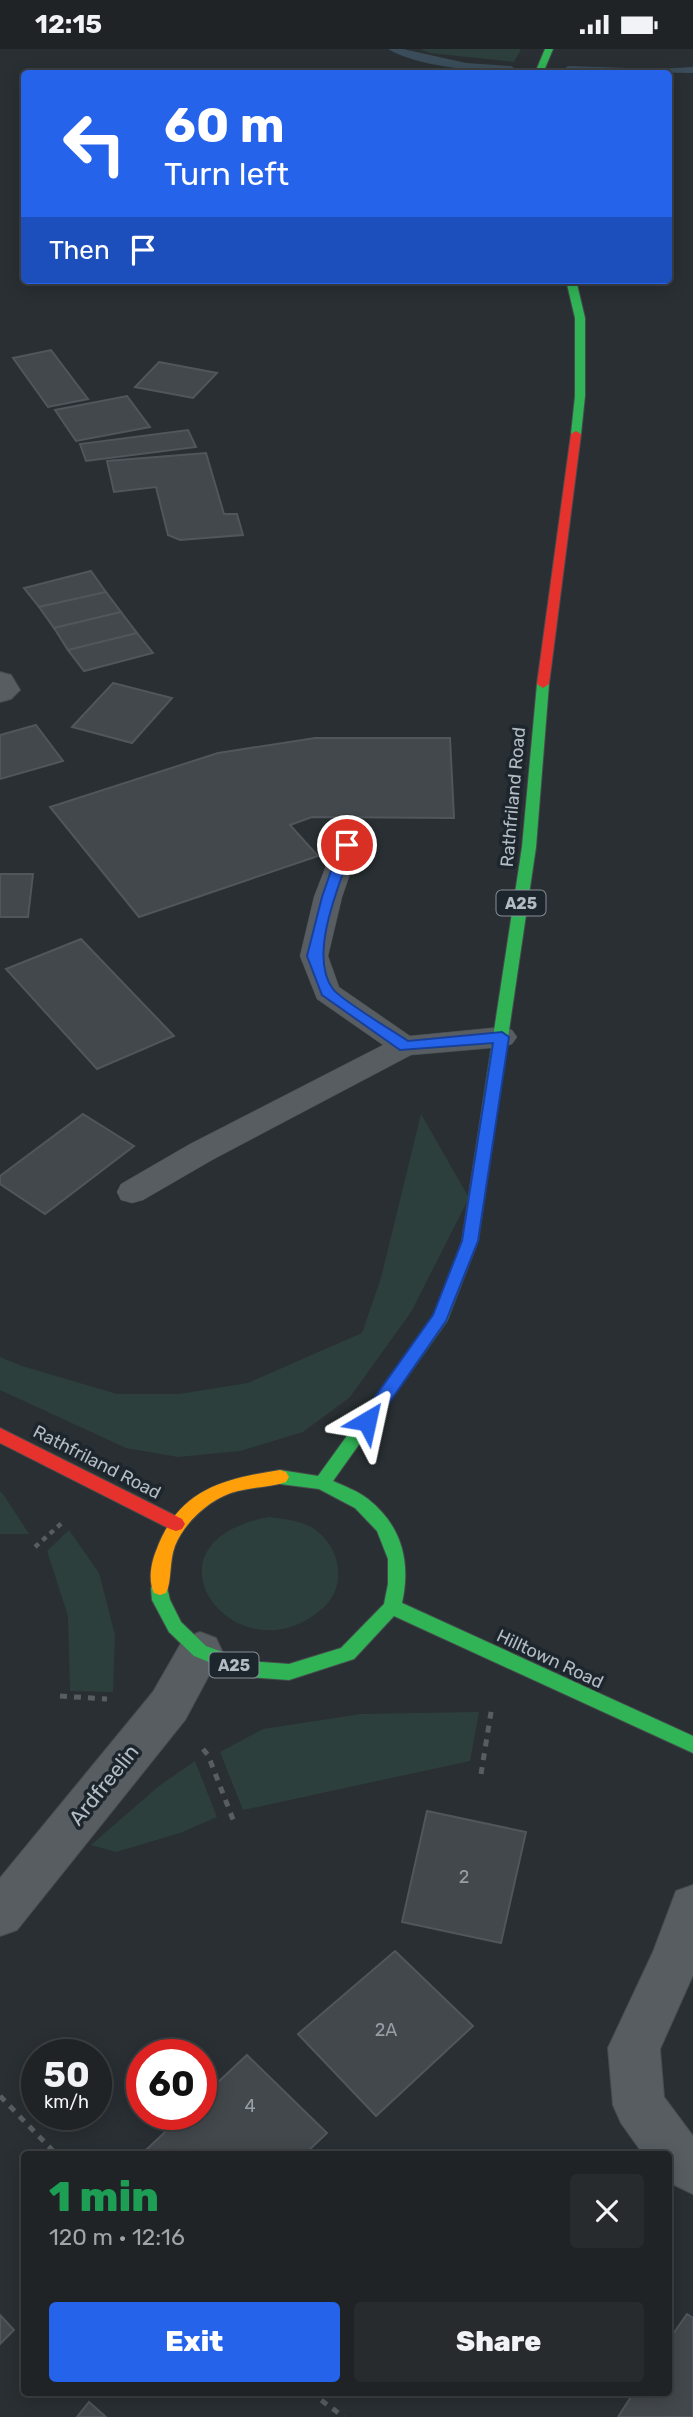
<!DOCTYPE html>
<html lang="en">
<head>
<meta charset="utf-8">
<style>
	body { margin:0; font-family:Rubik,sans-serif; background:#272b2e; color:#f1f3f6; height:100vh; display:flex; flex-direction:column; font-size:26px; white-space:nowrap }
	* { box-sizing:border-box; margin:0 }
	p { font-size:23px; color:#a1a4a7 }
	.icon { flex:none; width:38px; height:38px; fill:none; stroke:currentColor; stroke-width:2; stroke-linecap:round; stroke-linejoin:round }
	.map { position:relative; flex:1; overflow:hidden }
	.side { position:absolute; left:21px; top:2102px; width:651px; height:245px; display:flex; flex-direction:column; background:#1f2326; border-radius:7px; box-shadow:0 4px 18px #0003,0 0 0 2px #3c4043 }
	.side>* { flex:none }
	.hud { position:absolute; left:21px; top:21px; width:651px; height:214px; border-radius:7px; box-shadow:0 4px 18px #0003,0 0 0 2px #3c4043; background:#2563eb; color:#fff; overflow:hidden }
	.speed { position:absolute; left:21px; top:1990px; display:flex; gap:14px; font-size:35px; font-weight:700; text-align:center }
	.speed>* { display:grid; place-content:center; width:91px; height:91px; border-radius:50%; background:#1f2326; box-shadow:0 4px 18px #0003,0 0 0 2px #3c4043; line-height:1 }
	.speed small { font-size:18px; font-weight:400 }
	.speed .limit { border:10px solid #d22; background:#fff; color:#111 }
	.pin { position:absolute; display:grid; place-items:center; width:60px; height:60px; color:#fff; margin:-30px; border:4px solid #fff; border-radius:50%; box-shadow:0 2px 7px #0007 }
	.me { position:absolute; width:77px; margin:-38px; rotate:36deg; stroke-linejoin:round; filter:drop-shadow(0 0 5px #0008) }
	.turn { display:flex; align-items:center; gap:24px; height:147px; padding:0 28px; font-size:32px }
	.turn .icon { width:91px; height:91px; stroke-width:2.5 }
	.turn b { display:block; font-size:49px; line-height:60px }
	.then { display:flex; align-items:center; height:66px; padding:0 28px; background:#0003; gap:14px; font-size:26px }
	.round { display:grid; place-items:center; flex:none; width:74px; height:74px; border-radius:7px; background:#272b2e }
	.overview { display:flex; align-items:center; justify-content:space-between; height:119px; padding:0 28px }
	h1 { font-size:42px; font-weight:800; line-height:52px; color:#1e9e55 }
	.button { display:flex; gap:14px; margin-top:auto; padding:14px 28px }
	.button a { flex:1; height:80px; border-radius:7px; background:#2563eb; color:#fff; font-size:28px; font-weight:800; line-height:80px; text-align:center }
	.button a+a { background:#272b2e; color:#f1f3f6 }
	.status { display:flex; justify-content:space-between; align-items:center; height:49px; padding:0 35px; background:#1f2326; direction:ltr }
	.status svg { height:19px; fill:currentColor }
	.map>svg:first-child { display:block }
</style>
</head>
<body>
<div class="status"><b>12:15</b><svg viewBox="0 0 49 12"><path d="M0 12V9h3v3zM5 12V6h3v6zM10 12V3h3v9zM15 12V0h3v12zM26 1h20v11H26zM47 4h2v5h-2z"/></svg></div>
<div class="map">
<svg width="693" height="2368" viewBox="0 0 693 2368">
	<rect width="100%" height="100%" fill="#292f33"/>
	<!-- green -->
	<g fill="#2d3f3c">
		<path d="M420 0H521L514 13 430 4Z"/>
		<path d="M421 1065 469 1149 411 1263 350 1348 303 1383 240 1402 178 1408 126 1399 0 1341V1308L22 1317 117 1345H179L248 1334 362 1284 381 1229Z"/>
		<path d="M0 1443 3 1445 29 1485H0Z"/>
		<path d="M269 1468C283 1470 298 1471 311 1478 340 1495 349 1536 323 1559 238 1635 129 1494 269 1468Z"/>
		<path d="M69 1481 99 1524 115 1586 113 1643 70 1642 68 1567 47 1502Z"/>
		<path d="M479 1663 470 1712 243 1761 220 1703 263 1680 361 1665Z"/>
		<path d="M195 1712 217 1768 180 1784 116 1803 91 1796 159 1737Z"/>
	</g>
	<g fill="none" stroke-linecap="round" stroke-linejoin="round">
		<!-- stream -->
		<g fill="#3b4d5a" fill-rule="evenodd">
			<path d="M388 0H403L466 14 511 17 516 20 511 23C479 23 415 17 388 0Z"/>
			<path d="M569 17 660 20 693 18V24L566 22V18Z"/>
		</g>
	</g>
	<!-- building -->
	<g fill="#43484c" stroke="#50565b" stroke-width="2">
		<path d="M51 301 88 350 48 358 13 309Z"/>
		<path d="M159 313 217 324 193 349 135 338Z"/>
		<path d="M127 347 150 378 76 392 55 361Z"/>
		<path d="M188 381 196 398 86 412 80 395Z"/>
		<path d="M206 404 224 465H237L243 486 180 491 168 486 156 438 114 443 107 412Z"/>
		<path d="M91 522 106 543 39 558 24 539Z"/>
		<path d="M106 543 121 563 54 579 39 558Z"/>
		<path d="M121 563 137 584 68 601 54 579Z"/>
		<path d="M137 584 153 604 84 622 68 601Z"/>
		<path d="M113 634 172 649 132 694 72 678Z"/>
		<path d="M36 676 63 712 0 730V686Z"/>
		<path d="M315 689H450L454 769 312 768 290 776 318 807 139 868 50 758 218 704Z"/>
		<path d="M0 825H33L28 868H0Z"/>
		<path d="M81 890 174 987 97 1020 6 920Z"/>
		<path d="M83 1065 134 1097 45 1165 0 1135V1127Z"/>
		<path d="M427 1762 526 1783 501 1894 402 1873Z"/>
		<path d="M395 1902 473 1977 376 2067 298 1985Z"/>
		<path d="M247 2006 327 2084 305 2105H151L146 2101 184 2065H201V2049Z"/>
		<path d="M687 2265 693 2269V2368H618L634 2343H668V2292Z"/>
		<path d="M0 2266 14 2281 0 2295Z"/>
		<path d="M89 2353 106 2368H77Z"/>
	</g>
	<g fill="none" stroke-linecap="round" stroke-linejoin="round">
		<defs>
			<path id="lane" d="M347 788 356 790 360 796 342 848 328 907 339 938 410 987 502 978 512 981 517 988 512 995 502 998 411 1006 212 1111 143 1151 132 1154 121 1151 117 1143 121 1135 190 1095 383 996 317 950 300 907 314 848 334 796 338 790Z"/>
			<g id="street">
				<path d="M0 623 11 626 20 641 11 650 0 653Z"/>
				<path d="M200 1583 216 1589 222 1602 185 1671 17 1881 0 1887V1829L153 1643 184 1589Z"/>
				<path d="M693 1836V1926L660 2000 664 2048 693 2087V2145L668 2133V2105H643L621 2074 613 2056 608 1999 653 1903 676 1842Z"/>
			</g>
			<g id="fast">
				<path d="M545 0H553L543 24H535Z"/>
				<path d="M566 231H576L585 269V347L581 385 576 388 571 385 575 347V269Z"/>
				<path d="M543 631 549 635 536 798 478 1192 447 1272 333 1432C344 1437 358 1442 368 1450 402 1477 411 1513 402 1554L693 1687V1704L394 1567 354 1610 289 1631 246 1628 194 1607 169 1583 152 1551 151 1539 154 1534 160 1532 166 1534 170 1551 181 1573 206 1597 247 1612 289 1615 341 1599 384 1555 388 1535V1510L377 1482 355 1459 319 1440 280 1435 274 1433 271 1428 274 1423 280 1421 318 1427 434 1266 462 1192 522 798 537 635Z"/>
			</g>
			<path id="slow" d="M280 1421 286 1423 289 1428 286 1433C271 1438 254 1438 238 1442 212 1448 185 1472 175 1497 169 1512 172 1533 166 1544L160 1546 154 1544C148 1532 151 1514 156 1502 178 1441 222 1430 280 1421Z"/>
			<g id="jam">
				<path d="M576 382 581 385 549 635 543 639 537 635 571 385Z"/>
				<path d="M0 1379 182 1470 185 1475 182 1480 176 1482 170 1480 0 1394Z"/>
			</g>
		</defs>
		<!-- lane casing -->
		<use href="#lane" stroke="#464b4e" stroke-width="1"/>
		<!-- street casing -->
		<use href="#street" stroke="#464b4e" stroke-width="2"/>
		<!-- fast casing -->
		<use href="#fast" stroke="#464b4e" stroke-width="2"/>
		<!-- slow casing -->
		<use href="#slow" stroke="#464b4e" stroke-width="2"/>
		<!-- jam casing -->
		<use href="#jam" stroke="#464b4e" stroke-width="2"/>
		<!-- path-far1 -->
		<path stroke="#585d60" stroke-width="4.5" stroke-dasharray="5 5" stroke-linecap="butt" d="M35 1498 63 1473"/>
		<!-- path -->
		<g stroke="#585d60" stroke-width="5" stroke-dasharray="7 7" stroke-linecap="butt">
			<path d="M60 1647 107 1650"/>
			<path d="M203 1700 208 1706 234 1773"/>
			<path d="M481 1725 492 1657"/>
			<path d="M0 2047 56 2105"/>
			<path d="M310 2343 344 2368"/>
		</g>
		<!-- lane -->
		<use href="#lane" fill="#585d62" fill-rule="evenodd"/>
		<!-- street -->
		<use href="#street" fill="#585d62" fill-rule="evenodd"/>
		<!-- fast -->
		<use href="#fast" fill="#30b455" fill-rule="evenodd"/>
		<!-- slow -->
		<use href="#slow" fill="#ff9f0a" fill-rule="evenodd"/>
		<!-- jam -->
		<use href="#jam" fill="#e5322d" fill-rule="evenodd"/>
	</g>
	<!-- route -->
	<path fill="#2563eb" stroke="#184099" stroke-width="2" d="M347 792 353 796C341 832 307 906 333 940 341 951 393 982 408 992L502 983 509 988 478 1192 446 1272 373 1377H361L358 1372 433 1266 462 1192 493 994 400 1001 322 946 307 907 322 848 340 796Z"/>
	<g text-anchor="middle" stroke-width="7" stroke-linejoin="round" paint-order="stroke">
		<!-- shield labels -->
		<g fill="#1d262d" stroke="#868f97" stroke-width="2">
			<rect x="496.5" y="841.5" width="49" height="25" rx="5"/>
			<rect x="209.5" y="1603.5" width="49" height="25" rx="5"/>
		</g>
		<g font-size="16" font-weight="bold" fill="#b3bcc4">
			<text x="521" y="860">A25</text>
			<text x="234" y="1622">A25</text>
		</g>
		<!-- street labels -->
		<g font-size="18" fill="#b3bcc4" stroke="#1d262d">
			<text transform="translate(513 748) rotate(-85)" y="6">Rathfriland Road</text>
			<text transform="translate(97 1413) rotate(27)" y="6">Rathfriland Road</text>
			<text transform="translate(550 1610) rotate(25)" y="6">Hilltown Road</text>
		</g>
		<!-- near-number labels -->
		<g font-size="18" fill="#979fa6">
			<text x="464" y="1834">2</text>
			<text x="386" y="1987">2A</text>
			<text x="250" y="2063">4</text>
		</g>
		<!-- near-street labels -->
		<g font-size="21" fill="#b3bcc4" stroke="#1d262d">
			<text transform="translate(104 1736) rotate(-51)" y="7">Ardfreelin</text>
		</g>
	</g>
</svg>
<div class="speed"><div>50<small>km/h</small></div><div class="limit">60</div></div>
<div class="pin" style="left:347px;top:796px;background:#d93025"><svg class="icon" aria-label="arrive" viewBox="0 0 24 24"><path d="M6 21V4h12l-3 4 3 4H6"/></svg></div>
<svg class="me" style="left:367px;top:1372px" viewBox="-20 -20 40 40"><path d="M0-17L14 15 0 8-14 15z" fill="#2563eb" stroke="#fff" stroke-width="4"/></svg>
<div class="hud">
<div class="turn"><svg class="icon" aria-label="left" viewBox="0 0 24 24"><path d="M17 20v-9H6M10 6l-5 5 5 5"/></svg><div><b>60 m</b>Turn left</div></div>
<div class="then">Then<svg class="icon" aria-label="arrive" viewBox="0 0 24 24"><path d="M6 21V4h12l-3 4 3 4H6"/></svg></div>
</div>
<section class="side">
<div class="overview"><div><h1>1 min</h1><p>120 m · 12:16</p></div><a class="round"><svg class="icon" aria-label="close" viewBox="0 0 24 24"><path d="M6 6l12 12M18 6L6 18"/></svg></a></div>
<div class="button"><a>Exit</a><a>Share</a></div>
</section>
</div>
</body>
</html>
